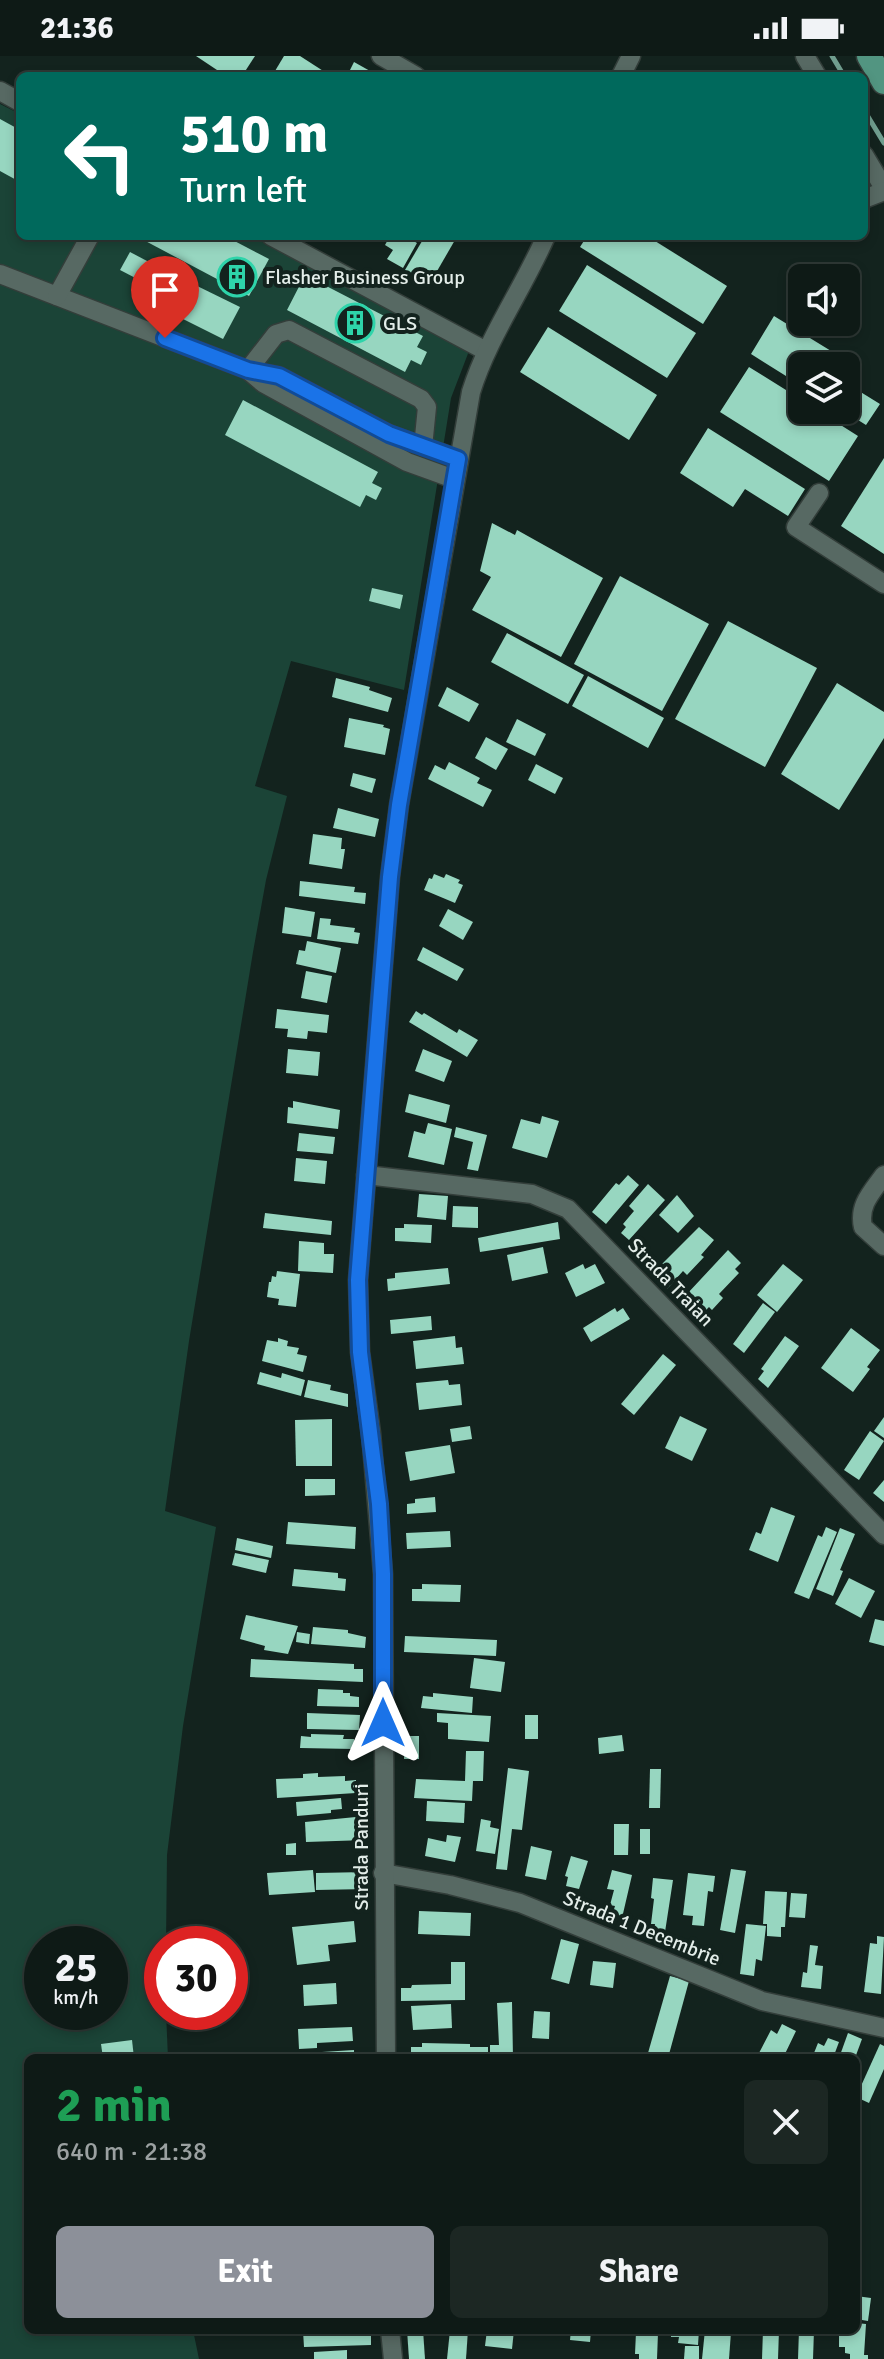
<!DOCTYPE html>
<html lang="en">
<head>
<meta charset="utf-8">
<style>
	body { margin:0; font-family:Signika,sans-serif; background:#1c2723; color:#f1f3f6; height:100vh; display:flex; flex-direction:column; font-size:30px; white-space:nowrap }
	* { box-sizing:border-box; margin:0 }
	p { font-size:26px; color:#9ba1a1 }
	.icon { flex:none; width:44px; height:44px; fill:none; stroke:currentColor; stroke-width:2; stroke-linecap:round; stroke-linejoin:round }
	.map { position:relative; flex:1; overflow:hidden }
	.panel { position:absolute; left:24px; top:1998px; width:836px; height:280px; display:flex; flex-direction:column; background:#0e1a16; border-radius:12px; box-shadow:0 4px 12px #0003,0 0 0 2px #2e3835 }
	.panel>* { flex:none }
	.banner { position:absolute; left:16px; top:16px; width:852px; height:168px; border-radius:12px; box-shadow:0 4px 12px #0003,0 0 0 2px #2e3835; background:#00695c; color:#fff; overflow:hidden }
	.tools { position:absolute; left:788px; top:208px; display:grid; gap:16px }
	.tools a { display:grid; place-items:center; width:72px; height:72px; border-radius:12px; background:#0e1a16; box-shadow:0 4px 12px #0003,0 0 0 2px #2e3835; font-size:40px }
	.speed { position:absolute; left:24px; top:1870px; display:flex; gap:16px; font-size:40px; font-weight:700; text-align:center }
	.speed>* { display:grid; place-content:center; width:104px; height:104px; border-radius:50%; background:#0e1a16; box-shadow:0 4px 12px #0003,0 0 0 2px #2e3835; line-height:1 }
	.speed small { font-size:20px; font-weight:400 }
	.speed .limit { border:12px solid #d22; background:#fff; color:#111 }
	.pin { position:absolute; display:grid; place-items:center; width:68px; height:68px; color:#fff; margin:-82px -34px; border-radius:50% 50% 50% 0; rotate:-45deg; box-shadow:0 0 8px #0007 }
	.pin .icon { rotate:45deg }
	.me { position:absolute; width:88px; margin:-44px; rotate:0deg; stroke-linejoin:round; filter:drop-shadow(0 0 6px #0008) }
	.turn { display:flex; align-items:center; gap:28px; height:168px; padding:0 32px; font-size:36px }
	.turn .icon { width:104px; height:104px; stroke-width:2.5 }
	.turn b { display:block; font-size:56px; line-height:68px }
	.round { display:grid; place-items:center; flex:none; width:84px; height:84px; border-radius:12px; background:#1c2723 }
	.summary { display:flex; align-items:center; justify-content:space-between; height:136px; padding:0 32px }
	h1 { font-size:48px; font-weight:700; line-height:60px; color:#1e9e55 }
	.action { display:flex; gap:16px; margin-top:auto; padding:16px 32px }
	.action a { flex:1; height:92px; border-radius:12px; background:#8c9099; color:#fff; font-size:32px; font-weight:700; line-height:92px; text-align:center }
	.action a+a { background:#1c2723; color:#f1f3f6 }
	.status { display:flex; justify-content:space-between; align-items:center; height:56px; padding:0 40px; background:#0e1a16; direction:ltr }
	.status svg { height:22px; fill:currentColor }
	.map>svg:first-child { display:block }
</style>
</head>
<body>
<div class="status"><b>21:36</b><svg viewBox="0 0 49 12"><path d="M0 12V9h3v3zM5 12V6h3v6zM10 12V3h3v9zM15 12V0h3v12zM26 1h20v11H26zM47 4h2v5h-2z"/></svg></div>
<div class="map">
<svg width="884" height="2303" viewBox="0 0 884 2303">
	<rect width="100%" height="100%" fill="#13231e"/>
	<!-- green -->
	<path fill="#1b4437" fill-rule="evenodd" d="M0 48 20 58V180H251L469 295 451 342 404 634 291 605 255 730 287 740 266 824 253 896 189 1285 165 1455 216 1471 183 1670 167 1799 166 1888H162V1956H166L168 2002H28V2274H193L199 2303H0ZM42 1888H110V1956H42Z"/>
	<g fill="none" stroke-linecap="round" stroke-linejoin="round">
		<!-- stream -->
		<g stroke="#709e8f" stroke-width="5">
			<path d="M832 0 844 20"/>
			<path d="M864 54 884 87"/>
		</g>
	</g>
	<!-- building -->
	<g fill="#97d6c0">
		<path d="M196 0H255L242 20H226Z"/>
		<path d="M284 0H300L331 20H272Z"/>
		<path d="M354 6 379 20H347Z"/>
		<path d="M0 63 20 74V126L0 115Z"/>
		<path d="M136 180H225L269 203 249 240Z"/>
		<path d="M390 180H405L417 187 403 212 387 203 393 194 385 189Z"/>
		<path d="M425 180H447L455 184 429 229 405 214Z"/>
		<path d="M587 180H647L727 230 703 268 580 191Z"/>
		<path d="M130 196 185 225 176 243 120 214Z"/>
		<path d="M587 209 696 277 667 322 559 255Z"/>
		<path d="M305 219 423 280 417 291 427 296 421 309 411 304 405 316 287 254Z"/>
		<path d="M189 226 240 251 223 283 173 258Z"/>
		<path d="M774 260 836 298 829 310H802V330L751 298Z"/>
		<path d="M548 271 657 339 629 384 520 316Z"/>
		<path d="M749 311 802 344V354H817L858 380 829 425 720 356Z"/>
		<path d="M846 327 880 348 866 369 842 354H846Z"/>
		<path d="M243 344 378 416 372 427 382 432 376 444 366 439 360 451 225 379Z"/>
		<path d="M708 372 805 433 788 460 745 433 733 451 680 417Z"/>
		<path d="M884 402V498L841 470Z"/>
		<path d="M492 467 515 479 517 474 603 522 561 601 472 554 491 521 480 515Z"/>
		<path d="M620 520 709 568 662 655 574 608Z"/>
		<path d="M372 532 403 539 400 553 369 545Z"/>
		<path d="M728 565 817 612 765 711 675 663Z"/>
		<path d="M507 577 584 619 568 648 491 606Z"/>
		<path d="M588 620 664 662 648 692 572 650Z"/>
		<path d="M336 622 370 631 369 634 392 642 388 656 332 641Z"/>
		<path d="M837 627 884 656V682L839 754 781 718Z"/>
		<path d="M447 631 479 648 469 666 438 650Z"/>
		<path d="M349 662 384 669 383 671 390 673 385 699 344 691Z"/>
		<path d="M517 663 546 678 535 700 506 686Z"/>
		<path d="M486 681 508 693 496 714 475 702Z"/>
		<path d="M449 706 480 722 477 727 492 734 483 751 428 723 435 709 445 714Z"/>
		<path d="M536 708 563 722 555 738 528 724Z"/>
		<path d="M353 717 376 723 372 737 350 730Z"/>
		<path d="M338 752 379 763 375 781 333 772Z"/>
		<path d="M313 778 342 782 341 793H345L342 813 309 808Z"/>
		<path d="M434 818 444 822 446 818 460 824 458 827 463 829 455 847 424 834 429 822 432 823Z"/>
		<path d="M300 825 355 831 354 836 366 837 365 848 299 840Z"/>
		<path d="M285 851 315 856 311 881 282 877Z"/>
		<path d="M448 853 473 866 463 884 439 870Z"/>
		<path d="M320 862 331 863 330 869 355 872 354 876 360 877 358 888 317 883Z"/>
		<path d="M307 885 341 892 336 917 296 908 299 894 305 895Z"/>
		<path d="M423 891 464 913 457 925 417 904Z"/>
		<path d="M306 915 332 920 327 947 301 942Z"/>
		<path d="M277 953 329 959 327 977 308 975 307 983 287 981 288 973 275 972Z"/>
		<path d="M416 955 422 959 424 957 457 977 459 973 478 984 467 1001 409 966Z"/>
		<path d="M288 993 320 996 318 1020 286 1017Z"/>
		<path d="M423 993 452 1005 444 1026 415 1015Z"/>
		<path d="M409 1038 450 1049 446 1067 405 1056Z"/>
		<path d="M293 1045 340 1054 338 1073 287 1067 288 1051 293 1052Z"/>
		<path d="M542 1060 559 1065 547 1102 512 1092 521 1063 540 1068Z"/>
		<path d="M428 1067 452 1073 444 1109 408 1101 414 1075 425 1078Z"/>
		<path d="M456 1071 487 1079 478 1115 467 1113 473 1086 454 1081Z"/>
		<path d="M299 1077 335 1081 333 1098 297 1095Z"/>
		<path d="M296 1102 327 1105 325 1128 294 1125Z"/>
		<path d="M628 1119 639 1129 606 1168 592 1156 616 1127 619 1129Z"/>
		<path d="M648 1128 665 1144 629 1184 621 1177 626 1171 623 1168 634 1155 629 1150Z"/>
		<path d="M419 1138 448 1140 446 1164 417 1161Z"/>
		<path d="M677 1139 694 1160 678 1177 659 1159Z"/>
		<path d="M453 1150 478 1151V1172L452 1171Z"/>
		<path d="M265 1157 332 1165 331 1179 263 1172Z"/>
		<path d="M558 1166 560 1183 480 1196 478 1182Z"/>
		<path d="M404 1168 432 1169 431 1187 395 1185V1172H404Z"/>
		<path d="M699 1171 714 1184 701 1199 704 1201 687 1219 683 1215 667 1233 651 1219Z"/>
		<path d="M299 1185 324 1187V1198H334L333 1217 298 1215Z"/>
		<path d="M543 1191 548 1217 512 1225 507 1199Z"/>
		<path d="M728 1194 741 1207 735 1213 739 1217 719 1238 723 1242 712 1254 709 1251 705 1255 687 1238Z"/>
		<path d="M583 1208 585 1213 595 1208 605 1227 576 1241 565 1217Z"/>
		<path d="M783 1208 803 1224 777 1256 757 1239Z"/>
		<path d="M448 1212 450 1228 388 1235 387 1223 395 1222V1217Z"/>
		<path d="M277 1215 300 1218 296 1251 278 1249 279 1243 267 1241 269 1226H271L272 1220 276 1221Z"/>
		<path d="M763 1247 775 1256 744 1297 733 1288Z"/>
		<path d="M615 1252 617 1256 623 1252 630 1263 591 1286 583 1272Z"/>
		<path d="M431 1260 432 1274 391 1278 390 1264Z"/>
		<path d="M851 1272 880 1294 867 1311 870 1313 853 1336 821 1312Z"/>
		<path d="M455 1280 456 1292 462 1291 464 1308 416 1313 413 1285Z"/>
		<path d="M785 1280 799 1290 768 1332 758 1323 764 1315 761 1313Z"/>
		<path d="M278 1282 288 1285 287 1290 299 1292 297 1298 307 1300 303 1316 262 1305 267 1284 278 1286Z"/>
		<path d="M663 1298 676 1309 634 1359 621 1348Z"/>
		<path d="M260 1316 281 1322 282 1317 305 1324 301 1340 257 1328Z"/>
		<path d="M308 1324 331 1329 330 1334 348 1338V1351L304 1341Z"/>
		<path d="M448 1324 449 1329 460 1328 462 1349 419 1354 416 1327Z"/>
		<path d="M680 1360 707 1373 692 1405 665 1392Z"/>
		<path d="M884 1361V1382L874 1375Z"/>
		<path d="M332 1363V1410H296L295 1364Z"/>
		<path d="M470 1370 472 1383 452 1386 450 1373Z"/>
		<path d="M870 1375 884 1385 859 1424 844 1414Z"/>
		<path d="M450 1389 455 1417 410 1425 405 1396Z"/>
		<path d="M305 1423H335V1439L305 1440Z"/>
		<path d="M884 1424V1446L873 1437Z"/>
		<path d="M435 1441 436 1456 407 1458V1448L415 1447V1443Z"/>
		<path d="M771 1451 795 1460 778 1506 749 1494 756 1476 761 1478Z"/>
		<path d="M288 1466 356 1471 355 1493 286 1488Z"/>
		<path d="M826 1471 837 1476 809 1543 794 1537 818 1479 822 1481Z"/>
		<path d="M840 1472 855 1478 840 1514 843 1515 833 1540 816 1533Z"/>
		<path d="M450 1475 451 1491 407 1493 406 1477Z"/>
		<path d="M237 1482 273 1490 271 1502 235 1494Z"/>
		<path d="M235 1497 269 1504 266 1517 232 1509Z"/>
		<path d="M294 1513 338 1517V1522L346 1523 345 1535 292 1530Z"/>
		<path d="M849 1522 875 1535 861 1562 835 1548Z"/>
		<path d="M422 1528 461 1529 460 1546 412 1545V1533H422Z"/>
		<path d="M246 1559 298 1570 288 1598 264 1594 265 1590 240 1583Z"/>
		<path d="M875 1563 884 1565V1590L869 1586Z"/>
		<path d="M313 1571 348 1574V1577L366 1581 365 1592 311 1588Z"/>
		<path d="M297 1576 310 1578 309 1588 296 1586Z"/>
		<path d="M405 1580 497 1584 496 1600 404 1596Z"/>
		<path d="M474 1602 505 1606 501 1636 470 1632Z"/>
		<path d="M251 1603 354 1608V1613H363V1626L250 1621Z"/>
		<path d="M318 1633 343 1634V1637H350V1640L359 1641V1651L317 1650Z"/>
		<path d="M433 1637 473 1641 472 1657 421 1652 423 1640 433 1641Z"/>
		<path d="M307 1657 360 1659 359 1674 307 1673Z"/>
		<path d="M437 1657 491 1660 489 1686 448 1683V1667L437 1666Z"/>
		<rect x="525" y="1659" width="13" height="24"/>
		<path d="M311 1678 344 1679 343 1683H354V1693L300 1692 301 1680 311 1681Z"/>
		<path d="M622 1679 624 1695 599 1698 598 1682Z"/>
		<path d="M405 1680H419V1703H404Z"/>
		<path d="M466 1695H484L483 1725H473L472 1745 414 1742 416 1723 465 1725Z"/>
		<path d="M508 1712 529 1715 522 1774 512 1773 507 1814 496 1813Z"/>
		<path d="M650 1713H661L660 1752H649Z"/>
		<path d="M318 1717V1721L345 1720V1725L356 1724V1737L277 1742 276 1723 303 1722V1718Z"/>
		<path d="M341 1742 342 1753 331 1754V1757L297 1760 296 1746Z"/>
		<path d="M427 1745 465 1747 464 1767 426 1765Z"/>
		<path d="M366 1760V1784L306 1786 305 1766Z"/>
		<path d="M481 1763 491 1765 490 1771 499 1773 495 1798 476 1795Z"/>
		<path d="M614 1768H629L628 1799H614Z"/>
		<rect x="640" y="1773" width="10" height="25"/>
		<path d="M447 1779 461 1781 455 1806 425 1800 428 1782 446 1786Z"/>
		<path d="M296 1787V1799H286V1788Z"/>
		<path d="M531 1790 552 1795 546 1824 525 1820Z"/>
		<path d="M571 1800 588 1805 579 1833 566 1830 568 1821 565 1820Z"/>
		<path d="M731 1813 746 1815 735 1877 720 1874Z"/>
		<path d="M313 1814 315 1836 269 1839 267 1817Z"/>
		<path d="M612 1814 632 1819 622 1862 612 1860 615 1850 610 1849 614 1834 607 1833Z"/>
		<path d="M367 1816V1833L316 1834V1817Z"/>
		<path d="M688 1817 715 1820 713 1836 708 1835 704 1870 692 1869 693 1860 683 1859Z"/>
		<path d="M653 1822 673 1824 665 1876 654 1874 655 1868H651L654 1843 651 1842Z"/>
		<path d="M765 1835 787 1836 785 1871H781V1881L767 1880V1868H763Z"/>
		<path d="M791 1837 807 1838 805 1862 789 1861Z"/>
		<path d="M419 1855 471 1857 470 1880 418 1878Z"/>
		<path d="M354 1865 356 1886 328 1889 330 1905 297 1909 292 1871Z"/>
		<path d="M746 1868 766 1870 762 1905 756 1903 754 1920 740 1918Z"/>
		<path d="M877 1880 884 1881 881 1938 864 1936 870 1887 877 1888Z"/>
		<path d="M561 1883 579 1888 569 1928 551 1923Z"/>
		<path d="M810 1889 818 1890 815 1909 823 1910 821 1933 801 1931 803 1916 807 1917Z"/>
		<path d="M593 1905 616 1907 613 1932 590 1929Z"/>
		<path d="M451 1906H465V1944L401 1945V1932H411L412 1929 451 1928Z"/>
		<path d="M670 1920 689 1925 668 2002H665L648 1997Z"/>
		<path d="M336 1927 337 1948 304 1950 303 1929Z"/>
		<path d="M512 1946 513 2002H490V1989H499L497 1947Z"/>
		<path d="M451 1948 452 1972 413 1974 411 1950Z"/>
		<path d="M534 1955 550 1956 549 1983 532 1982Z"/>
		<path d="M782 1968 796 1975 783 2002H769L759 1997 771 1974 777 1978Z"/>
		<path d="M352 1971 353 1985 317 1987V1992L299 1993 298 1973Z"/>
		<path d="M848 1977 862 1983 855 2002H839Z"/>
		<path d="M828 1982 839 1986 833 2002H812L818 1987 824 1990Z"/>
		<path d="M132 1984 134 2002H103L101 1988Z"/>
		<path d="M422 1987 470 1988V1991H488V2002H411V1991H422Z"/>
		<path d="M880 1988 884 1990V2013L869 2047 856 2041Z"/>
		<path d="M354 1994V2002H323L322 1996Z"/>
		<path d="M304 1997V2002H266V2000Z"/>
		<path d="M856 2240 871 2242 868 2265 856 2263Z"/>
		<path d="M856 2267 866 2268 864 2299H868V2303H850V2298L845 2297V2291H839V2276L856 2274Z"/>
		<path d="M311 2274H366V2277L371 2276V2289L304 2291 303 2275Z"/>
		<path d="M407 2274H423L425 2303H409Z"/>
		<path d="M450 2274H468L466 2303H447Z"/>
		<path d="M487 2274H514L512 2293 485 2290Z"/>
		<path d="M571 2274H591L590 2286 570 2284Z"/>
		<path d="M671 2274H699L698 2289 678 2287 679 2281H671Z"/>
		<path d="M705 2274 731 2276 729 2303H702Z"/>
		<path d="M763 2274H779L778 2303H762Z"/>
		<path d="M799 2274H814L813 2303H798Z"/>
		<path d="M636 2276 658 2277 657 2303H639V2298H635Z"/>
		<path d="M685 2290H699V2303H684Z"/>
		<path d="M347 2294V2303H314V2296Z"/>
	</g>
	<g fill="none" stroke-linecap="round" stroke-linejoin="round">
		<defs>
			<g id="minor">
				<path d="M381 0 416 20"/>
				<path d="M805 0 817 20"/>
				<path d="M621 20 631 0"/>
				<path d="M0 35 20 46"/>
				<path d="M864 99 884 132"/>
				<path d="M864 143 884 135"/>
				<path d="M271 180 486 295"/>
				<path d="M0 218 248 314 279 320 389 378 458 403"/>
				<path d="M57 240 90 180"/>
				<path d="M248 314 276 278 289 274 421 343 427 351 423 391"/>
				<path d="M250 316 263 327 407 406 454 423"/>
				<path d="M819 437 796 471 884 528"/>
				<path d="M366 1119 532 1138 568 1153 884 1479"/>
				<path d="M884 1119C872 1136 858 1149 863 1171L884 1190"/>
				<path d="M383 1817 450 1829 520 1847 762 1945 884 1972"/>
				<path d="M386 2002 383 1518 371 1377 360 1296 358 1224 390 821 399 749 471 336C488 281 523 233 546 180"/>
				<path d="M390 2274 393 2303"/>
			</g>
			<path id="major" d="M869 0 884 26"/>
		</defs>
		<!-- minor casing -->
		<use href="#minor" stroke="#333e3a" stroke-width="21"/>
		<!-- major casing -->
		<use href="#major" stroke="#333e3a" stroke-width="27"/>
		<!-- minor -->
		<use href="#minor" stroke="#576963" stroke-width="18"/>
		<!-- major -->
		<use href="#major" stroke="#529581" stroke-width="24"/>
	</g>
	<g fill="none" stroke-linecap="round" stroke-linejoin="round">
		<defs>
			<path id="route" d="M165 282 248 314 279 320 389 378 458 403 399 749 390 821 358 1224 360 1296 379 1448 383 1518V1667"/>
		</defs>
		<!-- route casing -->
		<use href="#route" stroke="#114b97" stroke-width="20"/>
		<!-- route -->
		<use href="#route" stroke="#1a73e8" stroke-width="14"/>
	</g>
	<!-- icons -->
	<defs>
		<symbol id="building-ring" viewBox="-11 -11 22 22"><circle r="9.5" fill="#13231e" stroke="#2ed4aa" stroke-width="1.5"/><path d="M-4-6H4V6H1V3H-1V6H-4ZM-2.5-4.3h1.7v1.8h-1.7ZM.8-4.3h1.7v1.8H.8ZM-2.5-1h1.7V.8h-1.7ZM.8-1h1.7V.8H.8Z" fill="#2ed4aa"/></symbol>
	</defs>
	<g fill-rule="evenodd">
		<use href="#building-ring" x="215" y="199" width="44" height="44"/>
		<use href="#building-ring" x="333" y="245" width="44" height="44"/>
	</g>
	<g text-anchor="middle" stroke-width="8" stroke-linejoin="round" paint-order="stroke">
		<!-- poi labels -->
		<g font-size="20" fill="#e3ede9" stroke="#13231e" text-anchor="start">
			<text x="265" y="228">Flasher Business Group</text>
			<text x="383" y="274">GLS</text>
		</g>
		<!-- street labels -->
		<g font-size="20" fill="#e3ede9" stroke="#13231e">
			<text transform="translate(671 1226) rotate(46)" y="7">Strada Traian</text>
			<text transform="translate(361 1791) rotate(-90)" y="7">Strada Panduri</text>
			<text transform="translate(642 1872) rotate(22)" y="7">Strada 1 Decembrie</text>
		</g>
	</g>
</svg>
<div class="tools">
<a><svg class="icon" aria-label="sound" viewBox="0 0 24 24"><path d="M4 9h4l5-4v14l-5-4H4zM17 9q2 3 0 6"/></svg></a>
<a><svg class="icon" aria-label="layers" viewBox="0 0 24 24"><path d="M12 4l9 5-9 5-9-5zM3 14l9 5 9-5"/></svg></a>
</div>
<div class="speed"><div>25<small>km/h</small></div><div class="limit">30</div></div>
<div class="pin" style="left:165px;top:282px;background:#d93025"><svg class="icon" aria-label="arrive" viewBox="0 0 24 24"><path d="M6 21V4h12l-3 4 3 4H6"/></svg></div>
<svg class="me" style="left:383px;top:1667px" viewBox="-20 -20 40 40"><path d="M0-17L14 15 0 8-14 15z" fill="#1a73e8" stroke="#fff" stroke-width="4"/></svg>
<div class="banner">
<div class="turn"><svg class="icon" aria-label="left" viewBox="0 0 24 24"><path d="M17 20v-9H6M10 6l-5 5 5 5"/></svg><div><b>510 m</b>Turn left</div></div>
</div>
<section class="panel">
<div class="summary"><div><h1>2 min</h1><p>640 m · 21:38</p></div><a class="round"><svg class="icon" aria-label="close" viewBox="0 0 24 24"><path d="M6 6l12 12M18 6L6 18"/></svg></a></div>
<div class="action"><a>Exit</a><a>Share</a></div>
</section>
</div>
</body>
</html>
